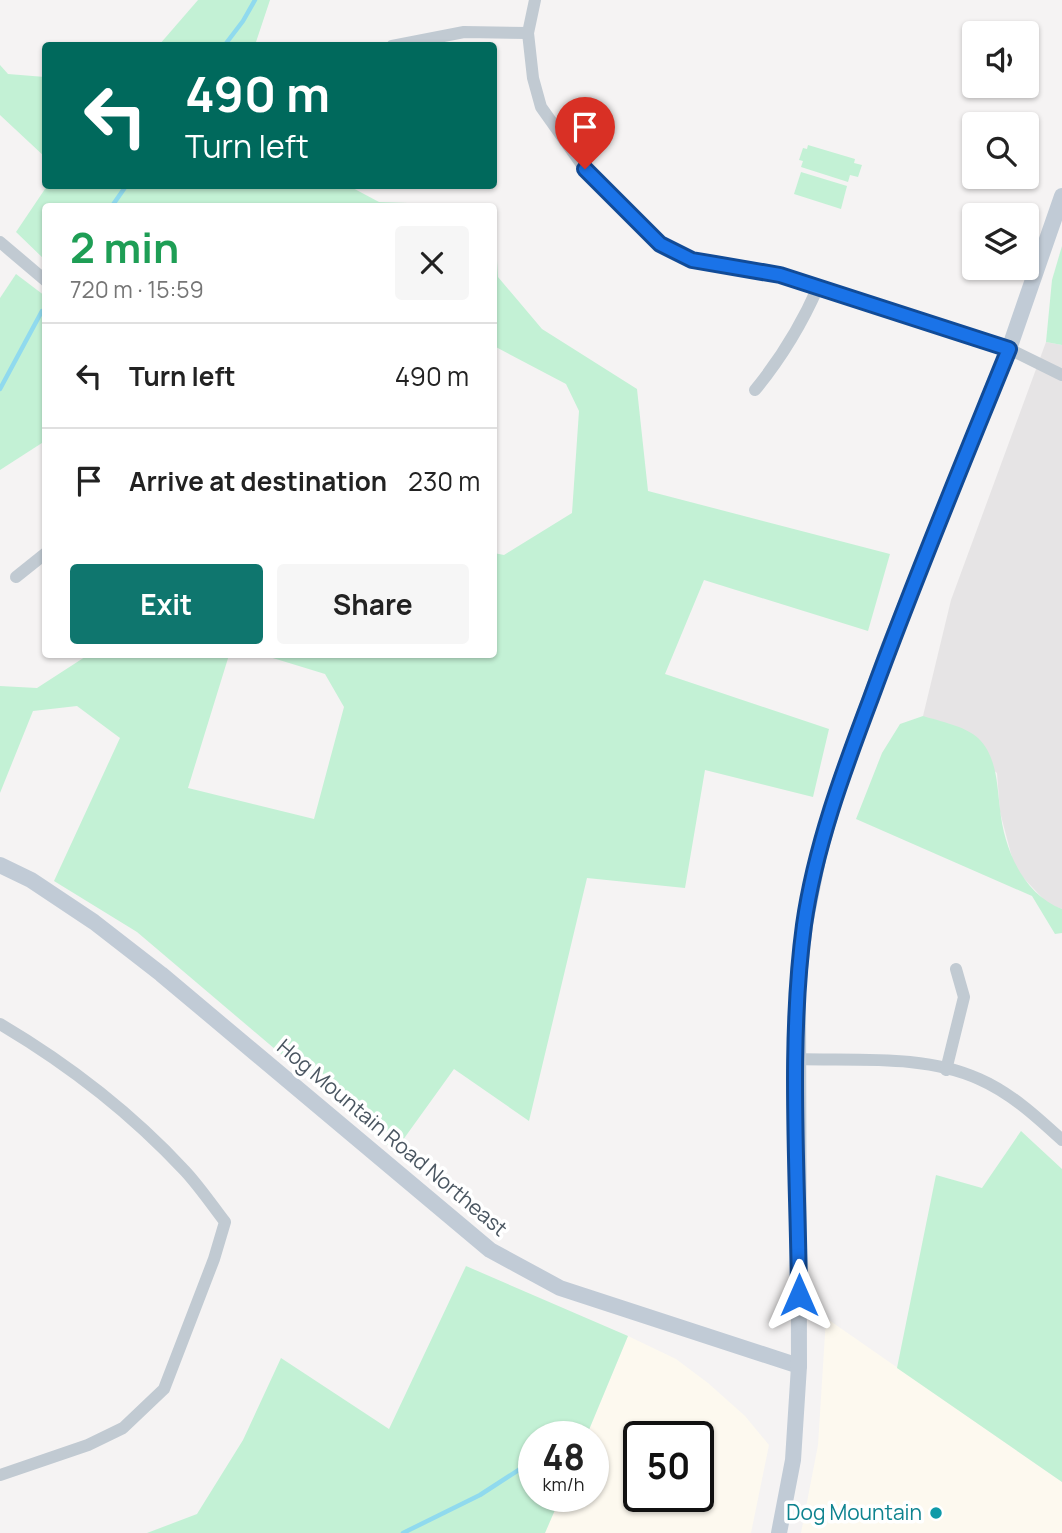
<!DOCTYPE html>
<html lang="en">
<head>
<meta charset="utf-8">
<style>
	body { margin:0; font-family:Manrope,sans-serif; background:#f6f6f6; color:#222; height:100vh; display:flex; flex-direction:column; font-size:26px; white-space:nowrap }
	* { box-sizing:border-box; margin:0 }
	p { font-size:23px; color:#767676 }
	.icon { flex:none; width:38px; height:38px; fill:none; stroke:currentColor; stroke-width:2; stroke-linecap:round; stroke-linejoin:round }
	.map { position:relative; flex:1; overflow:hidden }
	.drawer { position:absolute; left:42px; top:203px; width:455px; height:455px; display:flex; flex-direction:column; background:#fff; border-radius:7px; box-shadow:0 2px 5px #0004 }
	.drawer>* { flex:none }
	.banner { position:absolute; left:42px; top:42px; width:455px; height:147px; border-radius:7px; box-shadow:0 2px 5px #0004; background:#00695c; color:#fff; overflow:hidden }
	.controls { position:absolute; left:962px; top:21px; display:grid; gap:14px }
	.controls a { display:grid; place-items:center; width:77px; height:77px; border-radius:7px; background:#fff; box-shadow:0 2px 5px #0004; font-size:35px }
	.speed { position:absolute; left:518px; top:1421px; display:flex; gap:14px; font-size:35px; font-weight:700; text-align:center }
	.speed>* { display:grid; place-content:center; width:91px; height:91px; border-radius:50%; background:#fff; box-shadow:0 2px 5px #0004; line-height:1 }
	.speed small { font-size:18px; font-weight:400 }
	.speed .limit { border:4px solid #111; border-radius:10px; background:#fff; color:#111 }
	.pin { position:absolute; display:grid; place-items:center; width:60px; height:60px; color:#fff; margin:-72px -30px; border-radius:50% 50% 50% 0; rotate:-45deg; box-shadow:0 0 7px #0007 }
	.pin .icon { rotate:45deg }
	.me { position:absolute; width:77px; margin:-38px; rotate:0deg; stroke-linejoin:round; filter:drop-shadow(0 0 5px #0008) }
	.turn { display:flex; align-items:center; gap:24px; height:147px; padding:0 28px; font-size:32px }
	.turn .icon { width:91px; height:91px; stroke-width:2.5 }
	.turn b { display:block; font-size:49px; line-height:60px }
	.round { display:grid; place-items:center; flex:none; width:74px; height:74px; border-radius:7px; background:#f6f6f6 }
	.summary { display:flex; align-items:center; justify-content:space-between; height:119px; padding:0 28px }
	h1 { font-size:42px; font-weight:700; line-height:52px; color:#1e9e55 }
	.primary-button { display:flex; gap:14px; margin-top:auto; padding:14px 28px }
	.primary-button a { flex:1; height:80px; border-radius:7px; background:#0f766e; color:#fff; font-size:28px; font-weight:700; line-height:80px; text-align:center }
	.primary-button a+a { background:#f6f6f6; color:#222 }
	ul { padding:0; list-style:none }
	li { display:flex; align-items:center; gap:21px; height:105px; padding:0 28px; border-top:2px solid #e0e0e0 }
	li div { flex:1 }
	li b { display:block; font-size:26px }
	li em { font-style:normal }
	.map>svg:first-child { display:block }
</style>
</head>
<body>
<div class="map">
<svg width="1062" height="1533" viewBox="0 0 1062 1533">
	<rect width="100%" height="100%" fill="#f5f3f3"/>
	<!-- commercial -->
	<g fill="#fdf9ef" fill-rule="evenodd">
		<path d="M826 1318 1062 1482V1533H801L818 1445Z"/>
		<path d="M628 1336 676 1359 708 1383 745 1416 769 1445 751 1533H545L561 1496H593V1437H586ZM639 1437H698V1496H639Z"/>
	</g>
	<!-- education -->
	<path fill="#e6e4e5" d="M1046 342 1062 345V909L1048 904 1015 869 1000 812 997 773 923 716 951 600Z"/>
	<!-- green -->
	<g fill="#c3f1d5">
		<path d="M198 0H270L255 45H159Z"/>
		<path d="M0 65 8 74 45 77V157L0 115Z"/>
		<path d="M808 145 855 159 854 163 862 165 858 177 850 175 848 182 801 167 803 161 799 160 803 148 807 149Z"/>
		<path d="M801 172 847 186 841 209 794 194Z"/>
		<path d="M47 186H349L379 202 493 206H46L45 260 16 232Z"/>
		<path d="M494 213 498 277 542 329 637 389 648 491 890 554 868 631 704 580 665 674 829 729 813 797 705 770 685 888 587 878 529 1121 454 1069 395 1151 137 932 54 881 120 738 77 706 33 711 0 793V686L37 688 88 655H229L188 788 314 819 344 707 325 674 263 655 494 654V553L504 555 572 513 579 411 566 384 494 346Z"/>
		<path d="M1062 246V345L1046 342 1052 280Z"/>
		<path d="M16 274 45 296V441L0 470V298Z"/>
		<path d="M923 716C939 721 965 726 978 738 997 756 997 785 1000 809 1004 849 1023 894 1062 909V933L1055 934 1032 896 856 819 882 753 900 724Z"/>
		<path d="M1021 1131 1062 1169V1482L897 1368 936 1175 982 1188Z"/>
		<path d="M466 1266 628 1336 586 1437H534V1496H561L545 1533H147L197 1514 243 1440 281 1358 389 1429Z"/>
	</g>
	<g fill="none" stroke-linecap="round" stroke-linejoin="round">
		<!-- stream -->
		<g stroke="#90daee" stroke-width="4.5">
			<path d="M224 46 243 21 255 0"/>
			<path d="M112 206 126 186"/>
			<path d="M0 389 42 311"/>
			<path d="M403 1533 480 1495 534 1460"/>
		</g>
		<!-- street -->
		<g stroke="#c1cad2" stroke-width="12">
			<path d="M535 0 528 33 533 78 541 107 585 169 660 244 692 260 780 275 1009 349 1062 375"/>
			<path d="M392 46 464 32 528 33"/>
			<path d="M0 242 46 281"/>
			<path d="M755 390C782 357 801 326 818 287"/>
			<path d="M16 577 46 553"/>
			<path d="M0 1024C66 1063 132 1114 185 1171 199 1186 212 1205 225 1222L214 1259 164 1389 123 1428 88 1445 0 1475"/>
			<path d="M796 1059C854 1061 925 1054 979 1079 1011 1093 1037 1117 1062 1140"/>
			<path d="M946 1070 964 997 956 969"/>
		</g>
		<!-- secondary -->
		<g stroke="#c1cbd6" stroke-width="16">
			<path d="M0 865 31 880 94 922 161 974 490 1250 560 1288 799 1366"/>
			<path d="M779 1533 793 1460 799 1366 798 987 805 924 819 854 840 781 889 646 1009 349 1062 196"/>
		</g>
	</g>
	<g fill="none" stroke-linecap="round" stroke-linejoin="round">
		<defs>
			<path id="route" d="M585 169 660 244 692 260 780 275 1009 349C962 465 914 580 871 698 843 772 815 847 804 925 788 1043 798 1175 799 1295"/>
		</defs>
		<!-- route casing -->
		<use href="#route" stroke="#114b97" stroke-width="18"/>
		<!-- route -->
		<use href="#route" stroke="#1a73e8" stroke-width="12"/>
	</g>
	<!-- markers -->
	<circle fill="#0f9aa8" stroke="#fff" stroke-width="2.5" cx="936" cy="1513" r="7"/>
	<g text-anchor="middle" stroke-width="7" stroke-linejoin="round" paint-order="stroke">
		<!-- street labels -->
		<g font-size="21" fill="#4a5661" stroke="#fff">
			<text transform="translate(392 1138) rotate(40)" y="7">Hog Mountain Road Northeast</text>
		</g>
		<!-- culture labels -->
		<g font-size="21" fill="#0d838f" stroke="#fff" text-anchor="end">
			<text x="922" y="1520">Dog Mountain</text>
		</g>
	</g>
</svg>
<div class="controls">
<a><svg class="icon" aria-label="sound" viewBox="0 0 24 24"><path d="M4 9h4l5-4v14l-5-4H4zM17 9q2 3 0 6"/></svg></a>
<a><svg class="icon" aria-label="search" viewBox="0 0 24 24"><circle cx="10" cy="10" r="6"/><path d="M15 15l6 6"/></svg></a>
<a><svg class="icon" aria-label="layers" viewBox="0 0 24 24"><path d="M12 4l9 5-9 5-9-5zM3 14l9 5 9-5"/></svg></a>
</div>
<div class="speed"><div>48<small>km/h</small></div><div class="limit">50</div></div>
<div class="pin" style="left:585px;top:169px;background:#d93025"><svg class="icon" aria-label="arrive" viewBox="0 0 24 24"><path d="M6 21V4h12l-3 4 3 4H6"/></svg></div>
<svg class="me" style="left:799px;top:1295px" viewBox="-20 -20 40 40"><path d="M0-17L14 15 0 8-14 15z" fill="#1a73e8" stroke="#fff" stroke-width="4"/></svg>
<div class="banner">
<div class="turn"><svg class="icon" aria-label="left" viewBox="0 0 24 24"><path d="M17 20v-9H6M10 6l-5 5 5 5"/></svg><div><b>490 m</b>Turn left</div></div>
</div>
<section class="drawer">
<div class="summary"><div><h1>2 min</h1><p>720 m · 15:59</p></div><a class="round"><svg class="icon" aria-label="close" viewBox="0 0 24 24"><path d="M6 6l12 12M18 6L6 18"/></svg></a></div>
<ul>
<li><svg class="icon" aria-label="left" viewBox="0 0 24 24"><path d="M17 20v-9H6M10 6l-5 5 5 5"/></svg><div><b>Turn left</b></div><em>490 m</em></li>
<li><svg class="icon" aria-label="arrive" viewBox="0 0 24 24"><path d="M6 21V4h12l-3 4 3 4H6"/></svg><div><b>Arrive at destination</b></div><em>230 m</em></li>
</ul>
<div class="primary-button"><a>Exit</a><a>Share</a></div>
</section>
</div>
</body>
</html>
